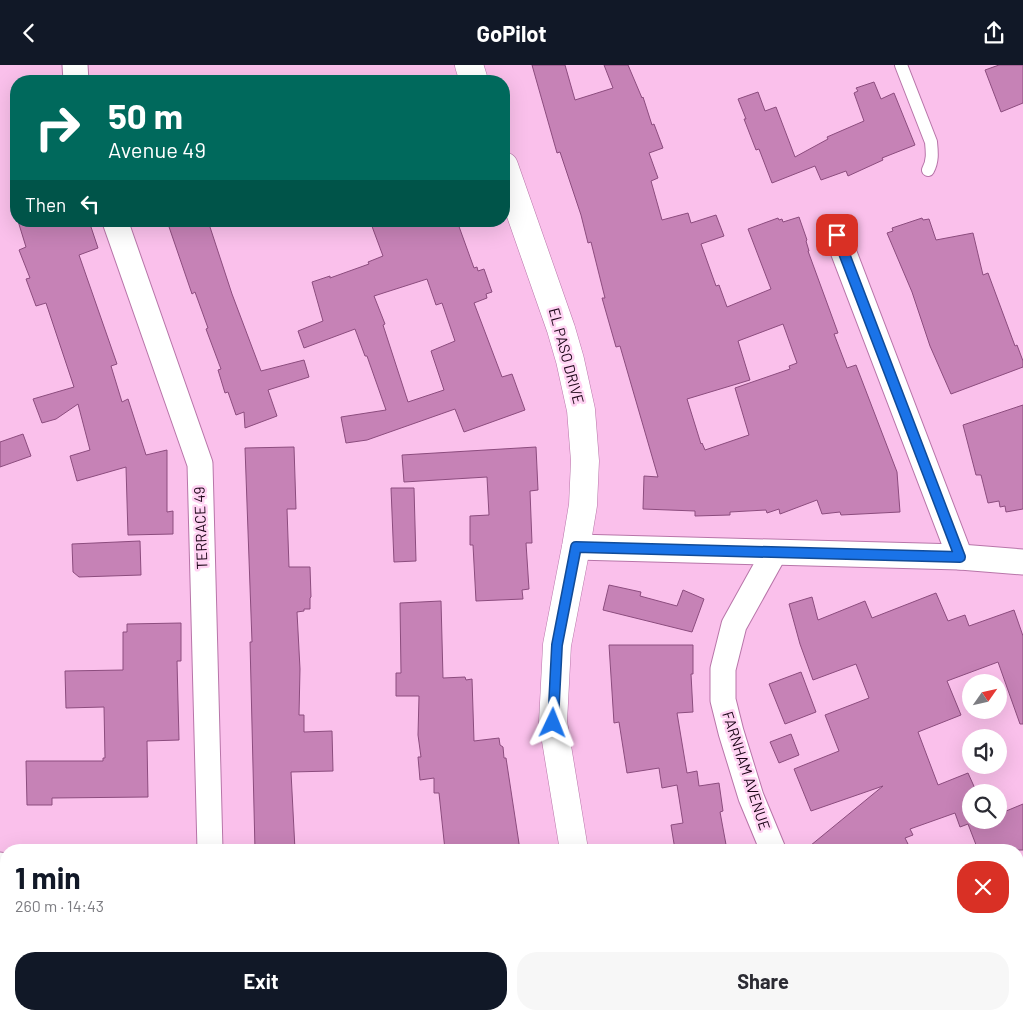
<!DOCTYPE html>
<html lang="en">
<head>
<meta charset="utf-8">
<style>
	body { margin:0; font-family:Barlow,sans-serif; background:#f7f7f7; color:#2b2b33; height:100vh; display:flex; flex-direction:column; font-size:19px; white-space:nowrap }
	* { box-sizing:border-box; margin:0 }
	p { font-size:16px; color:#7c7c81 }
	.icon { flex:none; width:28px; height:28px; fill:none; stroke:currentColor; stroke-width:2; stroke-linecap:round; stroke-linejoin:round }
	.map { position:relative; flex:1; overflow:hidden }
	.drawer { position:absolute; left:0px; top:779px; width:1024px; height:176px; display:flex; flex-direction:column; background:#fff; border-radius:20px 20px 0 0; box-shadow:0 5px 20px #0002 }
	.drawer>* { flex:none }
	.guide { position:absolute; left:10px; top:10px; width:500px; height:152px; border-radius:20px; box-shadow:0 5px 20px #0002; background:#00695c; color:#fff; overflow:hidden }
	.needle { width:32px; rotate:56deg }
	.fabs { position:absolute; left:962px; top:609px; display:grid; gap:10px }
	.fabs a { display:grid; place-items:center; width:45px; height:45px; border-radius:50%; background:#fff; box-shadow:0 5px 20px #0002; font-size:25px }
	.pin { position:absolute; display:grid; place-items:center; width:42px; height:42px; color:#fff; margin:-21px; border-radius:10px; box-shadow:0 2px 8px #0006 }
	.me { position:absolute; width:55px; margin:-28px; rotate:2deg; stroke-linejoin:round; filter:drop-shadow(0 0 4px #0008) }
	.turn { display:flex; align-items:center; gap:18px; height:105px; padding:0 15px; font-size:22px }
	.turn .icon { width:65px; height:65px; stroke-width:2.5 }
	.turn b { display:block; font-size:35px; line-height:42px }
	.then { display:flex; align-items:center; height:48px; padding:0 15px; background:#0003; gap:10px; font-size:19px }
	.round { display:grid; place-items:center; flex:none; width:52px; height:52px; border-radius:20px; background:#f7f7f7 }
	.headline { display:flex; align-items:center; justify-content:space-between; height:85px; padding:0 15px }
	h1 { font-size:30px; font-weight:700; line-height:38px; color:#111827 }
	.cta { display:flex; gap:10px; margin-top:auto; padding:10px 15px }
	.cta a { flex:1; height:58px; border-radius:20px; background:#111827; color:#fff; font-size:20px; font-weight:700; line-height:58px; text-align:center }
	.cta a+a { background:#f7f7f7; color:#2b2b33 }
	header { display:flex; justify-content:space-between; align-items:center; height:65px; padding:0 15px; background:#111827; color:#fff; font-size:22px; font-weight:700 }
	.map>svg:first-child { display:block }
</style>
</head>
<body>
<header><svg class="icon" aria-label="back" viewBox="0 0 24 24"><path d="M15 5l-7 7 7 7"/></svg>GoPilot<svg class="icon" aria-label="share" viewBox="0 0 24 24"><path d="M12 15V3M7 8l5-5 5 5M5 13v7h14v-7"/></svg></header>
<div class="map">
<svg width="1023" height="954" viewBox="0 0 1023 954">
	<rect width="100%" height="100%" fill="#fac0eb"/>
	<!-- building -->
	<g fill="#c682b6" stroke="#8c4c7e" fill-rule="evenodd">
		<path d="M532 0H565L575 35 613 23 604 0H628L642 33 643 32 652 60 654 59 663 83 649 88 658 113 651 116 662 155 688 148 691 158 716 150 724 171 701 179 716 221 719 220 727 242 771 224 748 164 778 153 779 155 782 154 783 157 799 152 807 175 806 176 809 186H808L838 268 834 269 847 303 856 300 897 407 900 447 841 450 840 447 822 449 817 435 780 449 779 444 767 448 766 445 730 447V450L695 451V446L643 444 644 411 658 412 620 281 616 282 602 233H605L591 177 588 178 581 150 560 87 557 88ZM783 259 797 298 789 301 790 304 735 323 749 370 705 385 702 378 701 379 687 334 750 315 738 276Z"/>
		<path d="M999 0H1023V38L1001 47 985 5Z"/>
		<path d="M874 17 881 34 894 28 915 80 882 93 883 95 848 111 846 106 821 115 815 101 772 118 759 84 756 85 744 54H746L738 34 758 27 765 46 776 42 795 92 828 74 827 72 864 56 854 28 858 26 856 23Z"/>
		<path d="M922 153 923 155 929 154 936 175 973 168 983 210 988 208 1015 281 1017 280 1023 296V302L951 329 930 281 912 227 887 168 893 166 892 163Z"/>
		<path d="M18 156H89L98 183 79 190 117 299 111 301 122 337 128 334 146 390 167 385V447L173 446V469L128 470 126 402 77 416 70 391 90 385 78 339 56 354 42 358 33 334 74 322 46 238 36 241 26 214 30 213 19 185 26 182Z"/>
		<path d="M167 156H208L232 229 261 306 304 295 309 312 268 325 277 351 245 363 244 347 236 350 228 327 225 328 218 305 221 304 206 264 208 263 195 227 192 229Z"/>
		<path d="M370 156H457L474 203 477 202 478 206 484 204 492 227 486 229 487 233 474 238 502 312 512 309 525 345 464 367 455 344 367 375 346 378 341 352 386 345 367 291H365L355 264 304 283 298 266 323 256 312 217 330 211V213L369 199 368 197 383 191ZM427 214 436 240 442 238 455 276 431 286 444 325 408 337 383 260 385 259 374 231Z"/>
		<path d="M1023 340V444L1006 447 1005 441 1000 442 999 436 988 438 981 410H976L963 360Z"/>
		<path d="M23 369 31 391 0 402V377Z"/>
		<path d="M294 382 296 444H287L289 502H310L311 532 310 533V544H304V546L297 547 300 604 299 650H304V667L332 666 333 706 291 707 295 785H255L250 577H252L245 383Z"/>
		<path d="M536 382 538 425 530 426 532 478H526L529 524 522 525 523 534 476 536 473 480H470V451L489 450 487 412 404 417 402 390Z"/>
		<path d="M391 423H414L416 496 394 497Z"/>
		<path d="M140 476 141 510 79 512 73 507 72 479Z"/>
		<path d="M609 520 641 527 640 531 677 541 683 525 704 534 692 567 603 545Z"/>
		<path d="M936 528 948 556 965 550 969 561 1014 545 1023 571V659H1020L998 597 947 616 961 650 918 667 938 720 968 708 977 728H971V755H999V749L1023 739V785H978L968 759 960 762 955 748 910 764 913 770 905 773 908 779 892 785H805L883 721 811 746 794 704 839 686 825 650 869 633 856 599 813 615 800 579 789 539 812 532 818 555 865 536 872 553Z"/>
		<path d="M441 536 443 613 465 612 466 615 472 614 474 676 499 673 500 680 503 682 504 693H506L520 785H445L439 728H434V713L420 715 418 692H421L418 670 419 631H396V608H401L400 538Z"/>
		<path d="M181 558V596H177L179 675 147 676 148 732 52 733V740H27L26 696H103V693H105L104 642 66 643 65 606 123 605V567H127V559Z"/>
		<path d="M609 580H693V609H691L693 647 677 648 687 708 697 706 699 721 719 718 723 746 720 747 727 785H675L671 760 683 758 677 720 662 723 659 703 627 708 619 657 614 658Z"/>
		<path d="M801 607 816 647 785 659 769 619Z"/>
		<path d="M791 669 799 690 779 698 770 677Z"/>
	</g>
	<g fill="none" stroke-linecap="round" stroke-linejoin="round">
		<defs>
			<g id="lane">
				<path d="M901 0 931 77C932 87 933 96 928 105"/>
				<path d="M268 949 269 954"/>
				<path d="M293 949 303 954"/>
			</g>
			<g id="street">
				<path d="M75 0 76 16"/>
				<path d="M115 156 200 399 210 785"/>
				<path d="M837 170 960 492"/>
				<path d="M576 482 960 492 1023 497"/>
				<path d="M773 785 751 732 731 667 723 635V604L734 560 774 488"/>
				<path d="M0 800 6 801"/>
				<path d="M1018 853H1023"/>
				<path d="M215 949V954"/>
				<path d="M389 949 398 954"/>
				<path d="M928 954 930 949"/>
			</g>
			<g id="secondary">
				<path d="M469 0 474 16"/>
				<path d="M504 101 561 264 570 295 581 345 585 396 583 440 576 482 557 580 553 657 574 785"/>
				<path d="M600 949 601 954"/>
			</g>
		</defs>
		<!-- lane casing -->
		<use href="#lane" stroke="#b875a9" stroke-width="14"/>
		<!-- street casing -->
		<use href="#street" stroke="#b875a9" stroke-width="27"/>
		<!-- secondary casing -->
		<use href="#secondary" stroke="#b875a9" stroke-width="29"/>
		<!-- lane -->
		<use href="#lane" stroke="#fff" stroke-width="12"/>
		<!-- street -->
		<use href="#street" stroke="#fff" stroke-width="25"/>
		<!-- secondary -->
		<use href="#secondary" stroke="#fff" stroke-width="28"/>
	</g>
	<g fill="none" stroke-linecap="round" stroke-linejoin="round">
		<defs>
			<path id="route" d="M553 658 557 580 576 482 960 492 837 170"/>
		</defs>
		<!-- route casing -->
		<use href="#route" stroke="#114b97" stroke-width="12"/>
		<!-- route -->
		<use href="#route" stroke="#1a73e8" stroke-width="9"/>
	</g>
	<g text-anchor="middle" stroke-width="5" stroke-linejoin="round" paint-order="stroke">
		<!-- street labels -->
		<g font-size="15" fill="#1b0416" stroke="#ffd3f3">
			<text transform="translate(566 291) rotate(75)" y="5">EL PASO DRIVE</text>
			<text transform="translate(201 463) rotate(-92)" y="5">TERRACE 49</text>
			<text transform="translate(746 706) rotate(72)" y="5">FARNHAM AVENUE</text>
		</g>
	</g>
</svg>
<div class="fabs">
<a><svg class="needle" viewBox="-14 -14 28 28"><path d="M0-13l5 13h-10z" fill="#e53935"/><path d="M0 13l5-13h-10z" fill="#7c7c81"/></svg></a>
<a><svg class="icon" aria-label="sound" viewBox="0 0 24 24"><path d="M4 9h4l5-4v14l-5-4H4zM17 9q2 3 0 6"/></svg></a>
<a><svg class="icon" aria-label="search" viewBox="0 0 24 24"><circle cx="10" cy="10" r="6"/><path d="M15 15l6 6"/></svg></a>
</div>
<div class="pin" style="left:837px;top:170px;background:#d93025"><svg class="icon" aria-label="arrive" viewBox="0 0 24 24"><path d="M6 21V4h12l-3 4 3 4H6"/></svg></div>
<svg class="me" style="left:553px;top:658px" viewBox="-20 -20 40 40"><path d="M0-17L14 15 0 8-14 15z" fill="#1a73e8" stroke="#fff" stroke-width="4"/></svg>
<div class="guide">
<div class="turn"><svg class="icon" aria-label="right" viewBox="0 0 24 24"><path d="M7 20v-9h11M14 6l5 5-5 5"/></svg><div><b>50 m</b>Avenue 49</div></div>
<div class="then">Then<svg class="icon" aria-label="left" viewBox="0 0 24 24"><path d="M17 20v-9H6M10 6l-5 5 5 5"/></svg></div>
</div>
<section class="drawer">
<div class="headline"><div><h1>1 min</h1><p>260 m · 14:43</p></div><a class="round" style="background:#d93025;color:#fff"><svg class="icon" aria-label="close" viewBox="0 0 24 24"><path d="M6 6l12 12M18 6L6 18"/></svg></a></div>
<div class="cta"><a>Exit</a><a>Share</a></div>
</section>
</div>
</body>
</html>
